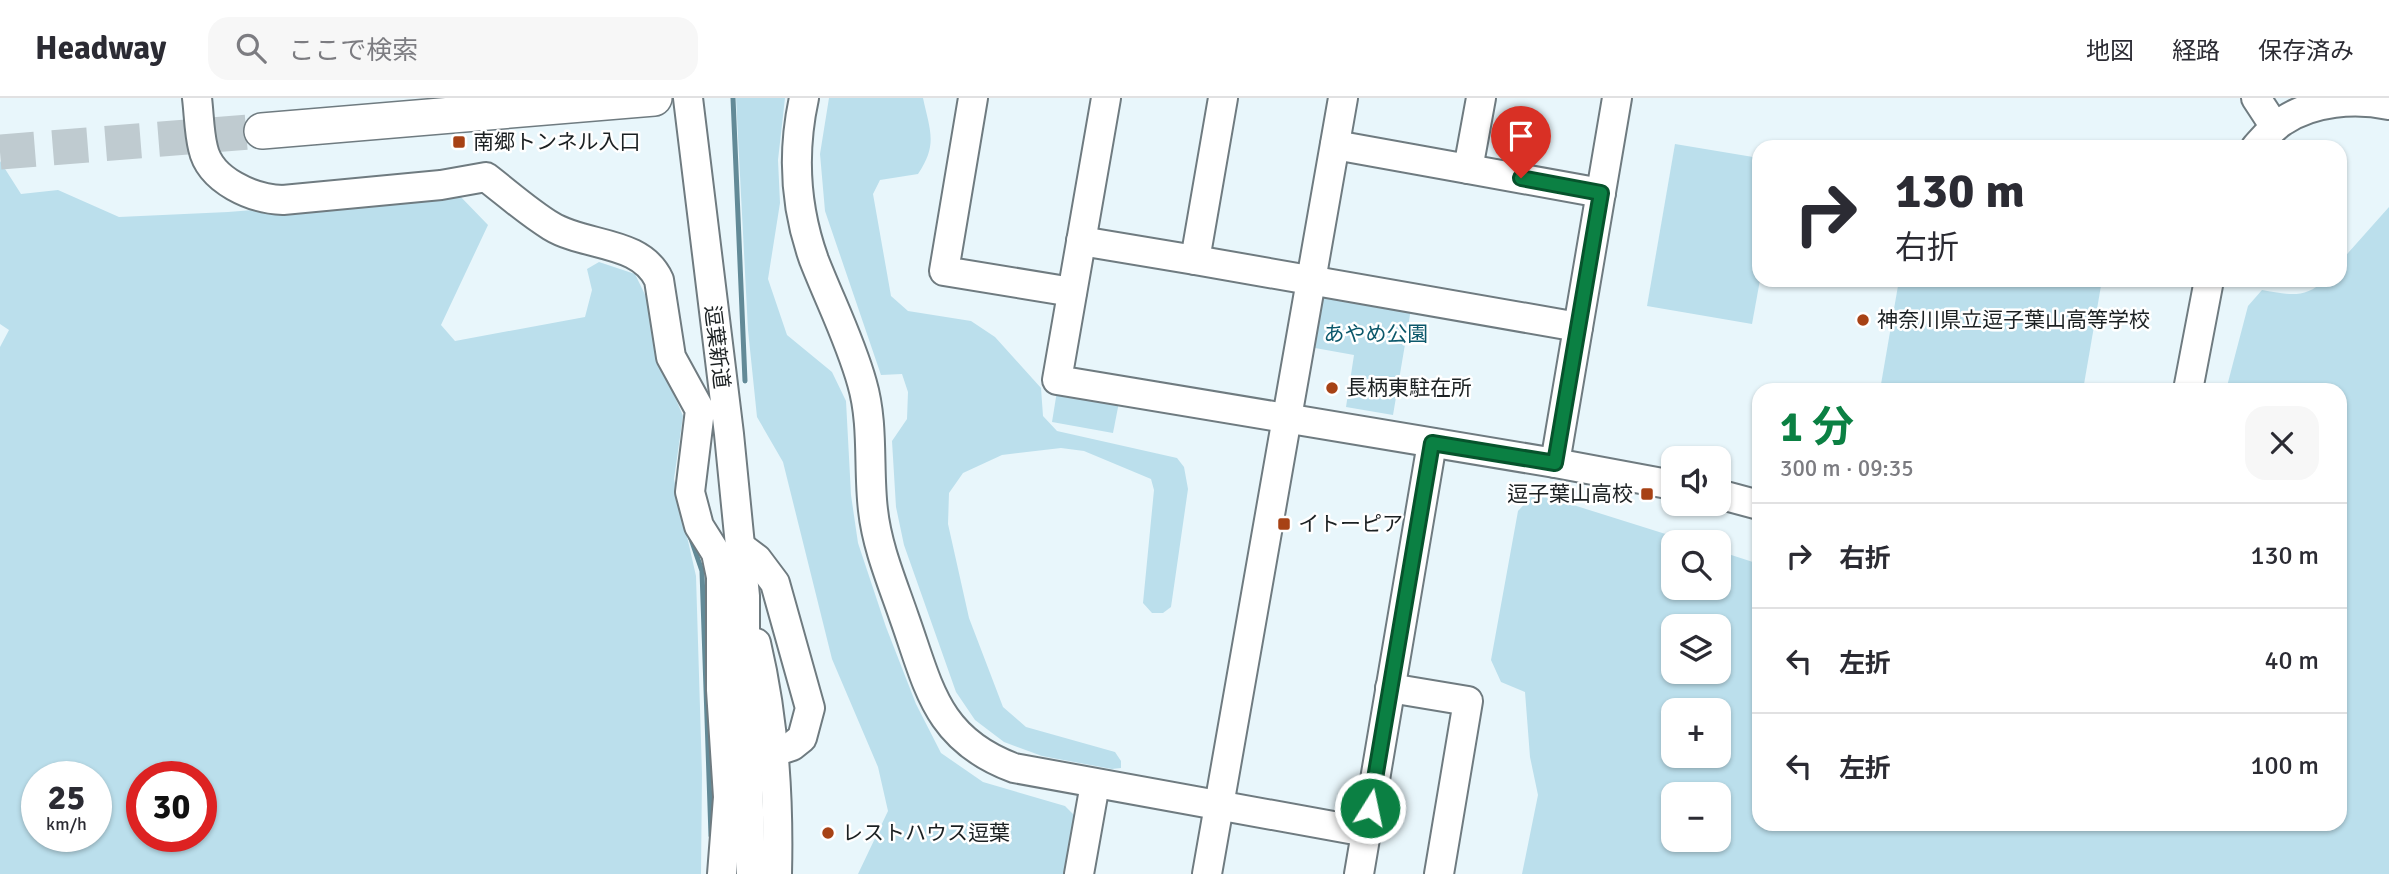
<!DOCTYPE html>
<html lang="ja">
<head>
<meta charset="utf-8">
<style>
	body { margin:0; font-family:Signika,"Noto Sans JP",sans-serif; background:#f7f7f7; color:#2b2b33; height:100vh; display:flex; flex-direction:column; font-size:26px; white-space:nowrap }
	* { box-sizing:border-box; margin:0 }
	p { font-size:23px; color:#7c7c81 }
	.icon { flex:none; width:38px; height:38px; fill:none; stroke:currentColor; stroke-width:2; stroke-linecap:round; stroke-linejoin:round }
	.map { position:relative; flex:1; overflow:hidden }
	.side { position:absolute; left:1752px; top:285px; width:595px; height:448px; display:flex; flex-direction:column; background:#fff; border-radius:21px; box-shadow:0 2px 5px #0004 }
	.side>* { flex:none }
	.hud { position:absolute; left:1752px; top:42px; width:595px; height:147px; border-radius:21px; box-shadow:0 2px 5px #0004; background:#fff; color:#2b2b33; overflow:hidden }
	.buttons { position:absolute; left:1661px; top:348px; display:grid; gap:14px }
	.buttons a { display:grid; place-items:center; width:70px; height:70px; border-radius:14px; background:#fff; box-shadow:0 2px 5px #0004; font-size:35px }
	.speed { position:absolute; left:21px; top:663px; display:flex; gap:14px; font-size:35px; font-weight:700; text-align:center }
	.speed>* { display:grid; place-content:center; width:91px; height:91px; border-radius:50%; background:#fff; box-shadow:0 2px 5px #0004; line-height:1 }
	.speed small { font-size:18px; font-weight:400 }
	.speed .limit { border:10px solid #d22; background:#fff; color:#111 }
	.pin { position:absolute; display:grid; place-items:center; width:60px; height:60px; color:#fff; margin:-72px -30px; border-radius:50% 50% 50% 0; rotate:-45deg; box-shadow:0 0 7px #0007 }
	.pin .icon { rotate:45deg }
	.me { position:absolute; width:77px; margin:-38px; rotate:10deg; stroke-linejoin:round; filter:drop-shadow(0 0 5px #0008) }
	.turn { display:flex; align-items:center; gap:24px; height:147px; padding:0 28px; font-size:32px }
	.turn .icon { width:91px; height:91px; stroke-width:2.5 }
	.turn b { display:block; font-size:49px; line-height:60px }
	.round { display:grid; place-items:center; flex:none; width:74px; height:74px; border-radius:21px; background:#f7f7f7 }
	.headline { display:flex; align-items:center; justify-content:space-between; height:119px; padding:0 28px }
	h1 { font-size:42px; font-weight:700; line-height:52px; color:#0b8043 }
	ul { padding:0; list-style:none }
	li { display:flex; align-items:center; gap:21px; height:105px; padding:0 28px; border-top:2px solid #e1e1e2 }
	li div { flex:1 }
	li b { display:block; font-size:26px }
	li em { font-style:normal }
	header { display:flex; align-items:center; gap:42px; box-sizing:border-box; height:98px; padding:0 35px; background:#fff; border-bottom:2px solid #e1e1e2 }
	header strong { font-size:33px }
	nav { display:flex; gap:38px; margin-inline-start:auto; font-size:24px }
	.search { width:490px; height:63px; background:#f7f7f7; display:flex; align-items:center; gap:18px; box-sizing:border-box; padding:0 24px; border-radius:21px; color:#7c7c81; font-size:26px }
	.map>svg:first-child { display:block }
</style>
</head>
<body>
<header>
<strong>Headway</strong>
<div class="search"><svg class="icon" aria-label="search" viewBox="0 0 24 24"><circle cx="10" cy="10" r="6"/><path d="M15 15l6 6"/></svg>ここで検索</div>
<nav><a>地図</a><a>経路</a><a>保存済み</a></nav>
</header>
<div class="map">
<svg width="2389" height="776" viewBox="0 0 2389 776">
	<rect width="100%" height="100%" fill="#e8f6fb"/>
	<!-- green -->
	<g fill="#bbdfec" fill-rule="evenodd">
		<path d="M736 0H785L778 62 780 105 768 181 787 237 832 274 846 303 851 397 858 445 886 529 916 606 941 655 983 684 1065 708 1075 718 1063 776H858L888 713 878 669 832 561 783 364 757 319 748 232Z"/>
		<path d="M829 0H923C930 33 938 46 918 76L880 82 873 96 891 198 908 213 971 223 995 239 1041 290 1043 318 1057 333 1177 360 1184 369 1188 391 1171 509 1163 515H1152L1143 505 1154 392 1151 381 1084 353 1061 350 1002 357 963 375 949 395 948 426 969 520 1003 609 1026 629 1115 654 1121 663V670L1112 671 1042 658 1004 644 975 622 956 594 904 447 896 409 892 343 907 321 908 294 902 276 881 277 825 113 820 56Z"/>
		<path d="M1675 46 1759 60 1760 182 1752 226 1647 208Z"/>
		<path d="M0 63 21 96 58 92 119 119 228 114 458 96 488 127 441 227 455 243 585 219 592 192 587 171 599 164 635 176 650 207 661 266 683 318 674 381 696 478 702 676 701 776H0V249L9 232 0 226ZM37 679H96V738H37ZM142 679H201V738H142Z"/>
		<path d="M2389 109V776H1522L1538 697 1530 659 1525 594 1501 584 1491 562 1518 413 1531 399 1551 400 1691 444H1673V490H1718L1719 453 1759 466V726H2340V292H2226L2248 208 2262 192C2285 196 2306 202 2324 182H2340V164ZM1673 528H1718V574H1673ZM1673 612H1718V658H1673ZM1718 696V742H1673V696Z"/>
		<path d="M1899 182H2102L2083 292H1880Z"/>
		<path d="M1324 196 1411 211 1393 317 1346 309 1354 257 1315 250Z"/>
		<path d="M1058 287 1120 299 1113 335 1052 324Z"/>
	</g>
	<g fill="none" stroke-linecap="round" stroke-linejoin="round">
		<!-- stream -->
		<g stroke="#628a97" stroke-width="5">
			<path d="M733 0 745 283"/>
			<path d="M690 438 702 473 711 738"/>
		</g>
		<!-- major-tunnel -->
		<path stroke="#bfcbd0" stroke-width="35" stroke-dasharray="35 18" stroke-linecap="butt" d="M0 54 262 33"/>
		<defs>
			<g id="minor">
				<path d="M197 0C199 16 199 34 203 50 210 83 253 101 283 102L441 87 486 79C507 95 528 114 551 128 585 149 641 142 659 182L671 259 700 312 690 394 699 428 716 455 721 479V592L728 699 722 776"/>
				<path d="M688 0 729 336 745 498V582L751 776"/>
				<path d="M804 0C792 55 795 109 814 162 830 203 850 242 862 285 874 326 868 371 873 412 877 449 892 484 904 519 929 589 936 641 1014 670L1366 734"/>
				<path d="M973 0 944 173 1072 194"/>
				<path d="M1106 0 1057 282 1555 365 1673 387"/>
				<path d="M1223 0 1195 162 1578 229"/>
				<path d="M2256 0 2275 29"/>
				<path d="M1335 47 1468 71 1481 0"/>
				<path d="M2256 49C2264 40 2273 29 2283 23 2313 3 2355 0 2389 7"/>
				<path d="M1468 71 1601 95"/>
				<path d="M1081 143 1195 162"/>
				<path d="M2188 292 2209 182"/>
				<path d="M1555 365 1617 0"/>
				<path d="M1718 396 1759 407"/>
				<path d="M741 449 757 461 775 485 810 610 802 640 792 648 774 654"/>
				<path d="M756 545C774 621 779 698 777 776"/>
				<path d="M1390 590 1468 603 1439 776"/>
				<path d="M1079 776 1095 686"/>
				<path d="M1207 776 1343 0"/>
				<path d="M1359 776 1432 345"/>
			</g>
			<path id="major" d="M262 33 654 0"/>
		</defs>
		<!-- minor casing -->
		<use href="#minor" stroke="#6f7b80" stroke-width="32"/>
		<!-- major casing -->
		<use href="#major" stroke="#6f7b80" stroke-width="38"/>
		<!-- minor -->
		<use href="#minor" stroke="#fff" stroke-width="28"/>
		<!-- major -->
		<use href="#major" stroke="#fff" stroke-width="35"/>
	</g>
	<g fill="none" stroke-linecap="round" stroke-linejoin="round">
		<defs>
			<path id="route" d="M1370 710 1432 345 1555 365 1601 95 1521 80"/>
		</defs>
		<!-- route casing -->
		<use href="#route" stroke="#07532c" stroke-width="18"/>
		<!-- route -->
		<use href="#route" stroke="#0b8043" stroke-width="12"/>
	</g>
	<!-- markers -->
	<g fill="#a74215" stroke="#fff" stroke-width="2.5">
		<rect x="452" y="37" width="14" height="14" rx="3.5"/>
		<circle cx="1863" cy="222" r="7"/>
		<circle cx="1332" cy="290" r="7"/>
		<rect x="1640" y="389" width="14" height="14" rx="3.5"/>
		<rect x="1277" y="419" width="14" height="14" rx="3.5"/>
		<circle cx="828" cy="735" r="7"/>
	</g>
	<g text-anchor="middle" stroke-width="5" stroke-linejoin="round" paint-order="stroke">
		<!-- poi labels -->
		<g font-size="21" fill="#1b2022" stroke="#fff" text-anchor="start">
			<text x="473" y="51">南郷トンネル入口</text>
			<text x="1877" y="229">神奈川県立逗子葉山高等学校</text>
			<text x="1346" y="297">長柄東駐在所</text>
			<text x="1633" y="403" text-anchor="end">逗子葉山高校</text>
			<text x="1298" y="433">イトーピア</text>
			<text x="842" y="742">レストハウス逗葉</text>
		</g>
		<!-- park labels -->
		<g font-size="21" fill="#0c586b" stroke="#fff">
			<text x="1376" y="243">あやめ公園</text>
		</g>
		<!-- street labels -->
		<g font-size="21" fill="#1b2022" stroke="#fff">
			<text transform="translate(717 249) rotate(83)" y="7">逗葉新道</text>
		</g>
	</g>
</svg>
<div class="buttons">
<a><svg class="icon" aria-label="sound" viewBox="0 0 24 24"><path d="M4 9h4l5-4v14l-5-4H4zM17 9q2 3 0 6"/></svg></a>
<a><svg class="icon" aria-label="search" viewBox="0 0 24 24"><circle cx="10" cy="10" r="6"/><path d="M15 15l6 6"/></svg></a>
<a><svg class="icon" aria-label="layers" viewBox="0 0 24 24"><path d="M12 4l9 5-9 5-9-5zM3 14l9 5 9-5"/></svg></a>
<a>+</a>
<a>−</a>
</div>
<div class="speed"><div>25<small>km/h</small></div><div class="limit">30</div></div>
<div class="pin" style="left:1521px;top:80px;background:#d93025"><svg class="icon" aria-label="arrive" viewBox="0 0 24 24"><path d="M6 21V4h12l-3 4 3 4H6"/></svg></div>
<svg class="me" style="left:1370px;top:710px" viewBox="-20 -20 40 40"><circle r="17" fill="#0b8043" stroke="#fff" stroke-width="3"/><path d="M0-11L8 9 0 5-8 9z" fill="#fff"/></svg>
<div class="hud">
<div class="turn"><svg class="icon" aria-label="right" viewBox="0 0 24 24"><path d="M7 20v-9h11M14 6l5 5-5 5"/></svg><div><b>130 m</b>右折</div></div>
</div>
<section class="side">
<div class="headline"><div><h1>1 分</h1><p>300 m · 09:35</p></div><a class="round"><svg class="icon" aria-label="close" viewBox="0 0 24 24"><path d="M6 6l12 12M18 6L6 18"/></svg></a></div>
<ul>
<li><svg class="icon" aria-label="right" viewBox="0 0 24 24"><path d="M7 20v-9h11M14 6l5 5-5 5"/></svg><div><b>右折</b></div><em>130 m</em></li>
<li><svg class="icon" aria-label="left" viewBox="0 0 24 24"><path d="M17 20v-9H6M10 6l-5 5 5 5"/></svg><div><b>左折</b></div><em>40 m</em></li>
<li><svg class="icon" aria-label="left" viewBox="0 0 24 24"><path d="M17 20v-9H6M10 6l-5 5 5 5"/></svg><div><b>左折</b></div><em>100 m</em></li>
</ul>
</section>
</div>
</body>
</html>
